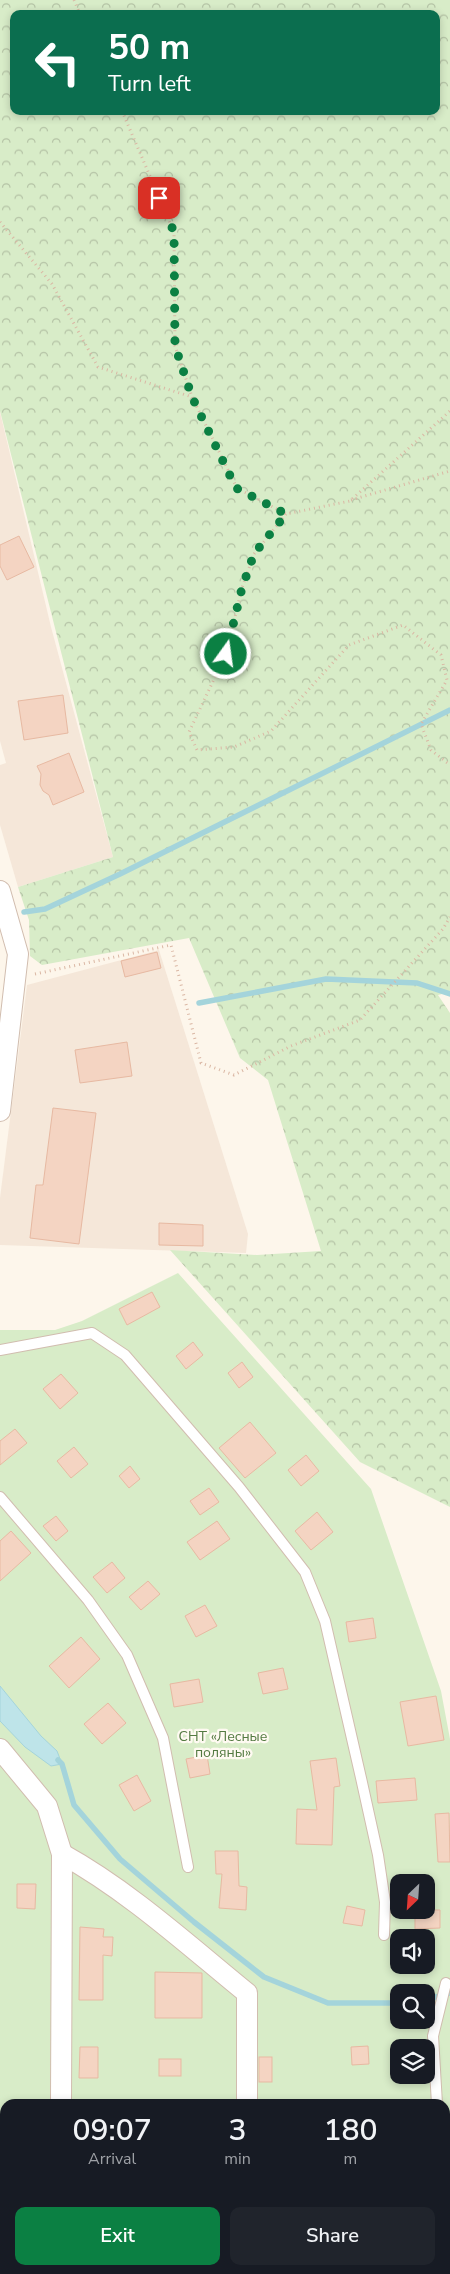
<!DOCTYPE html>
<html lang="en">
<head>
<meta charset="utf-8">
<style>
	body { margin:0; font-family:"Nunito Sans",sans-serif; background:#20242c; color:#f1f3f6; height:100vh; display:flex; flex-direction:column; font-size:19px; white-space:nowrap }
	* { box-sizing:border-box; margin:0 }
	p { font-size:16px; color:#9ea1a6 }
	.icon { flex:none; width:28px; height:28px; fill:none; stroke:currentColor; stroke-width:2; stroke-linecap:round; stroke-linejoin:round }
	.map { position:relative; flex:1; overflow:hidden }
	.panel { position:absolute; left:0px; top:2099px; width:450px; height:176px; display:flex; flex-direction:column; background:#171b24; border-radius:15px 15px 0 0; box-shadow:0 2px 8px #0003 }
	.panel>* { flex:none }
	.hud { position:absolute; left:10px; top:10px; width:430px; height:105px; border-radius:10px; box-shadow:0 2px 8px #0003; background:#0b6e4f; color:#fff; overflow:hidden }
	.needle { width:32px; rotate:205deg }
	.controls { position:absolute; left:390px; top:1874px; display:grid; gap:10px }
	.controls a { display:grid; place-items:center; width:45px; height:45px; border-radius:10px; background:#171b24; box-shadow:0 2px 8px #0003; font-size:25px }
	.pin { position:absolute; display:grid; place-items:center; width:42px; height:42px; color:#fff; margin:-21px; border-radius:10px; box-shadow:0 2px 8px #0006 }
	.me { position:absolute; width:55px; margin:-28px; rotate:14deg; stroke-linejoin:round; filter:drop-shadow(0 0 4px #0008) }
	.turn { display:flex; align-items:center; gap:18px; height:105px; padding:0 15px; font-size:22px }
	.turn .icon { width:65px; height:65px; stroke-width:2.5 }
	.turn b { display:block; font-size:35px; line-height:42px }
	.eta { display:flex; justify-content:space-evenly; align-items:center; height:85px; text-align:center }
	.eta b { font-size:30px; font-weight:600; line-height:35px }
	.button { display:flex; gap:10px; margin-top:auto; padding:10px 15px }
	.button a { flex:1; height:58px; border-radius:10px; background:#0b8043; color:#fff; font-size:20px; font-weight:600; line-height:58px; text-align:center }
	.button a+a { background:#20242c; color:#f1f3f6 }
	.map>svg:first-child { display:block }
</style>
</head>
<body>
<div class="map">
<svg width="450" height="2274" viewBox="0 0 450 2274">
	<defs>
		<pattern id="forest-crowns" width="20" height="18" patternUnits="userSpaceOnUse" patternTransform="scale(1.25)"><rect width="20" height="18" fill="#d8ecc8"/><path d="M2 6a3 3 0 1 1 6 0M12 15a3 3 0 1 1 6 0" fill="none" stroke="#b4c2a5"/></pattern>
	</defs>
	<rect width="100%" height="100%" fill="#fdf6eb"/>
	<!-- residential -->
	<g fill="#f5e7d9">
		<path d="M0 412 51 627 113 857 18 887 0 825V765L6 763 0 741Z"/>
		<path d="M159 950 248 1234 246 1253 0 1245V1198L27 985Z"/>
	</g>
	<!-- forest -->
	<path fill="url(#forest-crowns)" fill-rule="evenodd" d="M0 0H450V992L438 995 450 1013V1507L360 1462 170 1250 257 1255 321 1251 268 1080 240 1058 189 938 42 965 30 956 29 920 18 887 113 857 0 411ZM14 14H436V111H14Z"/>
	<!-- garden -->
	<path fill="#d8ecc8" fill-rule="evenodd" d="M178 1273 371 1489 441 1691 450 1739V2274H0V1330H55L82 1321ZM399 1882H426V1910H399ZM399 1938H426V1965H399ZM399 1992H426V2020H399ZM399 2048H426V2075H399ZM5 2104H445V2270H5Z"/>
	<!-- water -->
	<path fill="#bee4e9" stroke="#a4d4db" d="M0 1686 41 1736 57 1751 62 1764 51 1766 25 1747 0 1721Z"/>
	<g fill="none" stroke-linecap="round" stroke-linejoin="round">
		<!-- stream -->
		<g stroke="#a4d4db" stroke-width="5.5">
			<path d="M24 912 45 909 120 874 450 710"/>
			<path d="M199 1003 326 979 417 983 450 994"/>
			<path d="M58 1760 62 1764 74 1805 120 1859 194 1922 264 1977 328 2003H399"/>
			<path d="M426 2000 450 1993"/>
		</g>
	</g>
	<!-- building -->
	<g fill="#f4d4c2" stroke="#e7b9a2">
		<path d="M19 536 34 567 7 580 0 566V545Z"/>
		<path d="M63 695 68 733 24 740 18 701Z"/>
		<path d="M69 753 84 792 53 805 49 795 43 791 40 785 41 774 37 766Z"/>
		<path d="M157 952 161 968 125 977 121 961Z"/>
		<path d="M127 1042 132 1076 80 1083 75 1050Z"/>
		<path d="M53 1108 96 1113 79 1244 30 1238 36 1185H43Z"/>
		<path d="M159 1223 203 1225V1246L159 1245Z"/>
		<path d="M152 1292 160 1307 127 1325 119 1309Z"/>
		<path d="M193 1342 203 1355 186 1369 176 1356Z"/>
		<path d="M242 1362 253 1377 239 1388 228 1373Z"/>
		<path d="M61 1374 78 1393 60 1409 43 1389Z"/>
		<path d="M250 1422 276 1453 245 1478 219 1448Z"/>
		<path d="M15 1429 27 1443 0 1465V1441Z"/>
		<path d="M74 1447 88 1464 71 1478 57 1461Z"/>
		<path d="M306 1455 319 1471 301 1486 288 1470Z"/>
		<path d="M130 1466 140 1479 129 1488 119 1476Z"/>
		<path d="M209 1488 219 1502 200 1515 190 1501Z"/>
		<path d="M317 1512 333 1532 311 1550 295 1531Z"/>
		<path d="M56 1516 68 1531 56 1541 43 1526Z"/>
		<path d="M217 1521 230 1539 200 1560 187 1542Z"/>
		<path d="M11 1531 31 1553 0 1581V1541Z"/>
		<path d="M112 1562 125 1578 107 1593 93 1577Z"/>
		<path d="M148 1581 160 1594 141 1610 129 1597Z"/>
		<path d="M205 1605 217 1626 196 1637 185 1616Z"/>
		<path d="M373 1618 376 1638 349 1642 346 1622Z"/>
		<path d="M81 1637 100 1659 69 1688 49 1666Z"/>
		<path d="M283 1668 288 1689 263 1694 258 1673Z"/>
		<path d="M199 1679 203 1702 174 1707 170 1684Z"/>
		<path d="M436 1696 444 1740 408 1746 400 1702Z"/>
		<path d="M108 1703 126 1723 102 1744 84 1724Z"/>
		<path d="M207 1755 210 1774 190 1778 186 1759Z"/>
		<path d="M336 1758 340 1786 334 1787 332 1845 296 1844 297 1809 317 1810 310 1761Z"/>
		<path d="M137 1775 151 1801 134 1811 119 1785Z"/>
		<path d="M415 1778 417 1800 378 1803 376 1781Z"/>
		<path d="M449 1813 450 1862H438L435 1814Z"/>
		<path d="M215 1851H238L239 1886 247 1887 246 1910 219 1908 222 1874H216Z"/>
		<path d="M17 1884H36L35 1909 17 1908Z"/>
		<path d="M347 1906 365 1910 362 1926 343 1923Z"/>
		<path d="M415 1910H440V1928L415 1929Z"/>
		<path d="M80 1927 104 1929 103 1937H113L112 1956 103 1955V2000H79Z"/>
		<path d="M155 1972 202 1973V2018H155Z"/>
		<path d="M368 2046 369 2064 352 2065 351 2047Z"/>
		<path d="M80 2047H98V2078H79Z"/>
		<rect x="259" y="2057" width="13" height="25"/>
		<rect x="159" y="2059" width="22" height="17"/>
	</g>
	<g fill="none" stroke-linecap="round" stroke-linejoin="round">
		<defs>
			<g id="service">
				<path d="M0 1350 92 1333 125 1355 239 1487 305 1572 325 1621 361 1778 378 1855 385 1902 384 1935"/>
				<path d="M0 1497 88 1600 127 1655 163 1738 188 1867"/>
				<path d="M437 2104 433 2036 446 1983"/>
				<path d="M445 2269V2274"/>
			</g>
			<g id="minor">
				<path d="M0 891 18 954 0 1111"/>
				<path d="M0 1749 47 1806 62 1854 61 2104"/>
				<path d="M62 1854C129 1891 188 1945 247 1993V2104"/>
				<path d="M244 2270 245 2274"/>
				<path d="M61 2274V2270"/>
			</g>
		</defs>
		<!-- service casing -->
		<use href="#service" stroke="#d1bdaf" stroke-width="12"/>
		<!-- minor casing -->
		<use href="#minor" stroke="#d1bdaf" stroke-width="22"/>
		<!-- path -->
		<g stroke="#dab7a4" stroke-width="3" stroke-dasharray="1 4" stroke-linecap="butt">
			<path d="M74 0 80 14"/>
			<path d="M122 111 174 232 175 346 192 397"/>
			<path d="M0 222 52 284 98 367 192 397 237 488 286 514 350 501 450 411"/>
			<path d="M351 500 450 471"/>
			<path d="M286 514 254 554 242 588 226 654 189 732 197 750 234 747 271 731 349 645 403 625 441 655 447 680 421 724 431 750 450 765"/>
			<path d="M35 974 171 945 201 1063 234 1075 291 1046 360 1020 443 929 450 917"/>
		</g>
		<!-- service -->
		<use href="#service" stroke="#fff" stroke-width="10"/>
		<!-- minor -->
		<use href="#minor" stroke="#fff" stroke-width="20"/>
	</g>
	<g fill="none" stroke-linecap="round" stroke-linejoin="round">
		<!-- route -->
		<path stroke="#0b8043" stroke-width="9" stroke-dasharray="0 16.2" d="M159 198 174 232 175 346 192 397 236 488 286 514 254 554 242 588 226 654"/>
	</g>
	<g text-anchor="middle" stroke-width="4.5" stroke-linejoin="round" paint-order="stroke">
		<!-- park labels -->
		<g font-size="14" fill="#537a41" stroke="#fffaf2">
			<text x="223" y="1741">СНТ «Лесные<tspan x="223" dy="16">поляны»</tspan></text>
		</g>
	</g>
</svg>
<div class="controls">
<a><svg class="needle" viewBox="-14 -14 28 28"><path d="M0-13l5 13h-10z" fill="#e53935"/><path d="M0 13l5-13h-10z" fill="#9ea1a6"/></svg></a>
<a><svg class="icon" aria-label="sound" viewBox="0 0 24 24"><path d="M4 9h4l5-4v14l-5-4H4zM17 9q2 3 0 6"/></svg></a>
<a><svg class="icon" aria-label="search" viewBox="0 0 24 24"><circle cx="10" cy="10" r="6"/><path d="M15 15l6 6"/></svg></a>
<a><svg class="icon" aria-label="layers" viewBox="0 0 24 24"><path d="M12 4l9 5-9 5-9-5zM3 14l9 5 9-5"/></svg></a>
</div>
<div class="pin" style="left:159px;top:198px;background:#d93025"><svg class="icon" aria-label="arrive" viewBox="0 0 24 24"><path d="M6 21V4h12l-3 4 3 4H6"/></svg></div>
<svg class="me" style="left:226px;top:654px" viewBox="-20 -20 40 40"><circle r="17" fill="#0b8043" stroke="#fff" stroke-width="3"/><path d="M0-11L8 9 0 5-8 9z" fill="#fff"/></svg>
<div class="hud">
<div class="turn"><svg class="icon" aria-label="left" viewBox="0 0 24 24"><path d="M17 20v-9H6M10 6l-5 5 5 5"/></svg><div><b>50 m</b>Turn left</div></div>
</div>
<section class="panel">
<div class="eta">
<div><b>09:07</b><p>Arrival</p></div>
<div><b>3</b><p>min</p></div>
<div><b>180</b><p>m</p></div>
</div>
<div class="button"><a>Exit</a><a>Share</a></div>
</section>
</div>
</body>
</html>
